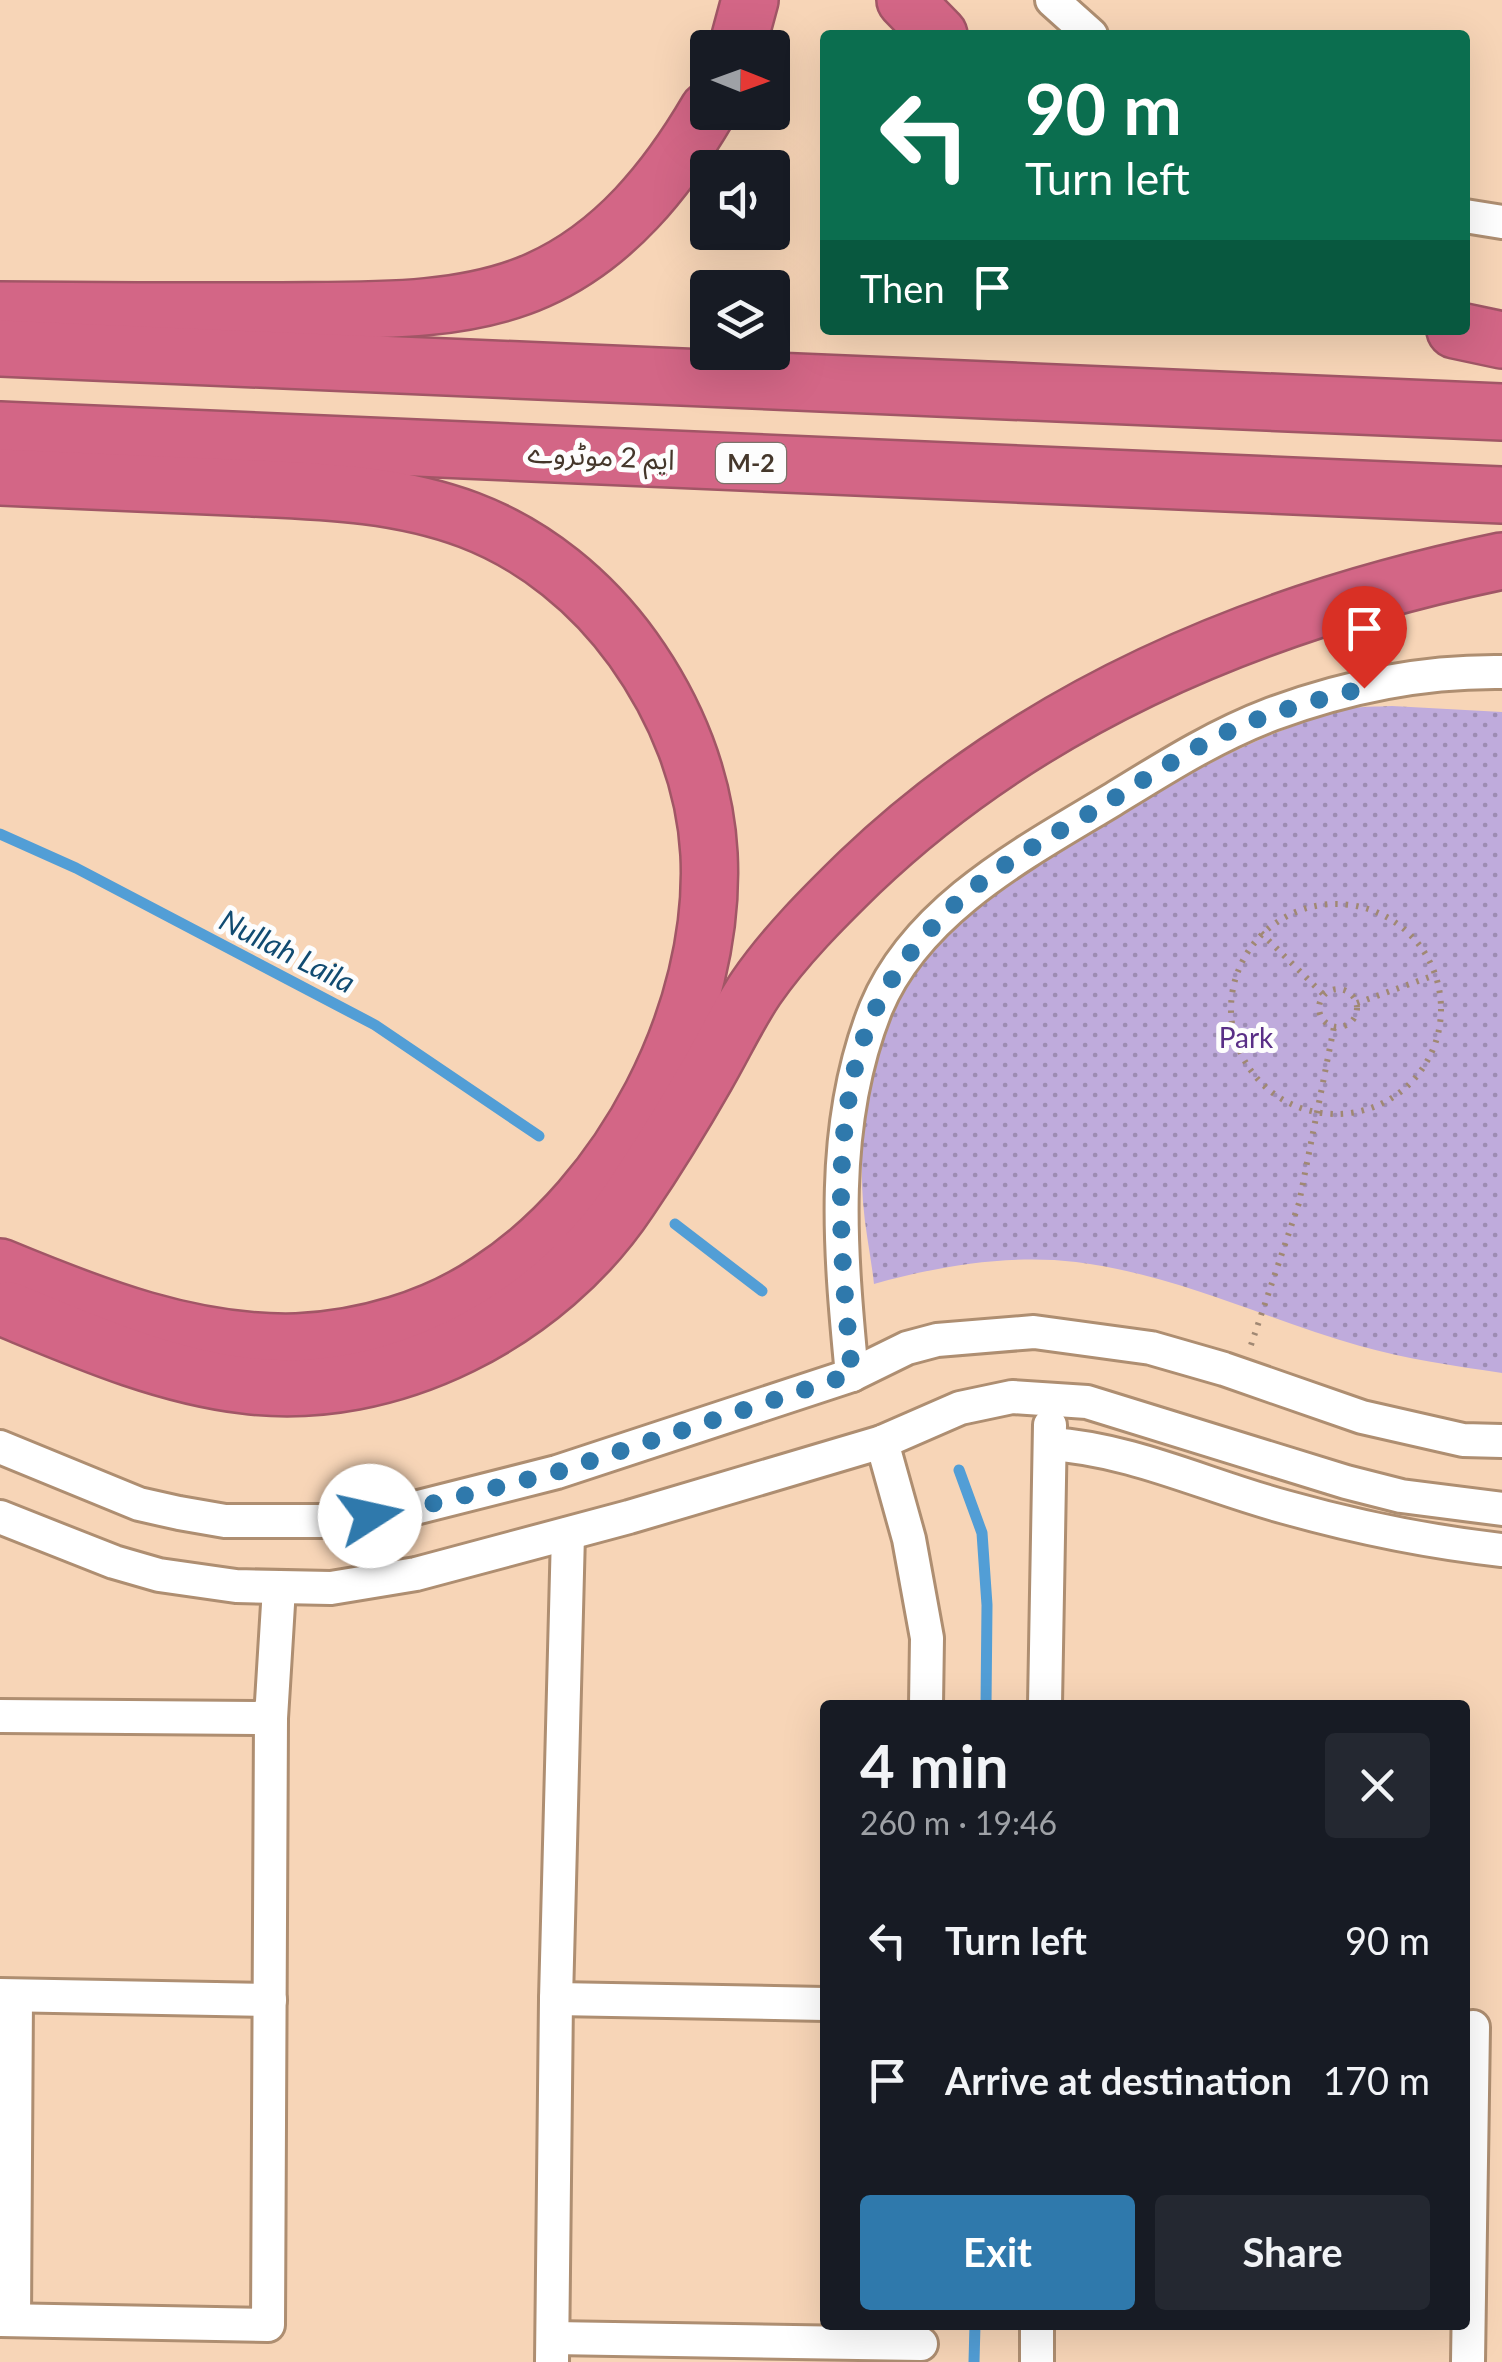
<!DOCTYPE html>
<html lang="en">
<head>
<meta charset="utf-8">
<style>
	body { margin:0; font-family:Lato,"Noto Sans Arabic",sans-serif; background:#242831; color:#f1f3f6; height:100vh; display:flex; flex-direction:column; font-size:38px; white-space:nowrap }
	* { box-sizing:border-box; margin:0 }
	p { font-size:32px; color:#9ea1a6 }
	.icon { flex:none; width:55px; height:55px; fill:none; stroke:currentColor; stroke-width:2; stroke-linecap:round; stroke-linejoin:round }
	.map { position:relative; flex:1; overflow:hidden }
	.drawer { position:absolute; left:820px; top:1700px; width:650px; height:630px; display:flex; flex-direction:column; background:#171b24; border-radius:10px; box-shadow:0 10px 40px #0002 }
	.drawer>* { flex:none }
	.banner { position:absolute; left:820px; top:30px; width:650px; height:305px; border-radius:10px; box-shadow:0 10px 40px #0002; background:#0b6e4f; color:#fff; overflow:hidden }
	.needle { width:65px; rotate:91deg }
	.controls { position:absolute; left:690px; top:30px; display:grid; gap:20px }
	.controls a { display:grid; place-items:center; width:100px; height:100px; border-radius:10px; background:#171b24; box-shadow:0 10px 40px #0002; font-size:50px }
	.pin { position:absolute; display:grid; place-items:center; width:85px; height:85px; color:#fff; margin:-102px -42px; border-radius:50% 50% 50% 0; rotate:-45deg; box-shadow:0 0 10px #0007 }
	.pin .icon { rotate:45deg }
	.me { position:absolute; width:110px; margin:-55px; rotate:80deg; stroke-linejoin:round; filter:drop-shadow(0 0 8px #0008) }
	.turn { display:flex; align-items:center; gap:35px; height:210px; padding:0 40px; font-size:45px }
	.turn .icon { width:130px; height:130px; stroke-width:2.5 }
	.turn b { display:block; font-size:70px; line-height:85px }
	.then { display:flex; align-items:center; height:95px; padding:0 40px; background:#0003; gap:20px; font-size:38px }
	.round { display:grid; place-items:center; flex:none; width:105px; height:105px; border-radius:10px; background:#242831 }
	.overview { display:flex; align-items:center; justify-content:space-between; height:170px; padding:0 40px }
	h1 { font-size:60px; font-weight:700; line-height:75px }
	.cta { display:flex; gap:20px; margin-top:auto; padding:20px 40px }
	.cta a { flex:1; height:115px; border-radius:10px; background:#2f79ac; color:#fff; font-size:40px; font-weight:700; line-height:115px; text-align:center }
	.cta a+a { background:#242831; color:#f1f3f6 }
	ul { padding:0; list-style:none }
	li { display:flex; align-items:center; gap:30px; height:140px; padding:0 40px }
	li div { flex:1 }
	li b { display:block; font-size:38px }
	li em { font-style:normal }
	.map>svg:first-child { display:block }
</style>
</head>
<body>
<div class="map">
<svg width="1502" height="2362" viewBox="0 0 1502 2362">
	<defs>
		<pattern id="grass-dots" width="8" height="8" patternUnits="userSpaceOnUse" patternTransform="scale(2.5)"><rect width="8" height="8" fill="#bfabdc"/><path d="M2 2h.1M6 6h.1" fill="none" stroke="#9d8cb3" stroke-width="1.8" stroke-linecap="round"/></pattern>
	</defs>
	<rect width="100%" height="100%" fill="#f7d5b7"/>
	<!-- grass -->
	<path fill="url(#grass-dots)" d="M1392 706 1502 712V1373C1455 1366 1406 1359 1360 1346 1266 1319 1174 1274 1076 1262 1009 1254 938 1266 874 1284 871 1257 865 1229 863 1202 858 1136 869 1061 897 1002 934 922 1028 869 1101 826 1178 779 1258 732 1347 709 1361 706 1377 707 1392 706Z"/>
	<g fill="none" stroke-linecap="round" stroke-linejoin="round">
		<!-- stream -->
		<g stroke="#529ed6" stroke-width="11">
			<path d="M0 834 76 868 375 1025 539 1136"/>
			<path d="M675 1224 762 1291"/>
			<path d="M959 1470 982 1533 987 1605 986 1705"/>
			<path d="M974 2362 975 2325"/>
		</g>
		<defs>
			<g id="minor">
				<path d="M1052 0 1091 35"/>
				<path d="M1465 216 1502 222"/>
				<path d="M852 1375C840 1251 829 1125 876 1008 917 909 1026 852 1112 800 1164 768 1214 736 1272 714 1345 687 1424 671 1502 672"/>
				<path d="M882 1442 909 1539 927 1638 926 1705"/>
				<path d="M1050 1444C1131 1449 1207 1486 1285 1507 1356 1527 1429 1542 1502 1550"/>
				<path d="M0 1447 139 1504 179 1513 225 1521H328L403 1511 557 1472 852 1375 907 1348 937 1340 1034 1332 1151 1348 1224 1369 1362 1417 1463 1440 1502 1441"/>
				<path d="M0 1517 114 1562 159 1575 236 1586 331 1588 416 1574 629 1517 882 1442 960 1408 1012 1397 1087 1402 1346 1482 1401 1496 1502 1509"/>
				<path d="M1045 1705 1050 1425"/>
				<path d="M0 1716 271 1718"/>
				<path d="M0 1995 270 2000"/>
				<path d="M556 1999 825 2004"/>
				<path d="M0 2320 268 2325 271 1718 279 1588"/>
				<path d="M14 2320 16 1996"/>
				<path d="M553 2338 921 2344"/>
				<path d="M552 2362 556 1999 568 1534"/>
				<path d="M1037 2362V2325"/>
				<path d="M1468 2362 1473 2027"/>
			</g>
			<g id="motorway">
				<path d="M905 0 939 35"/>
				<path d="M737 48 750 0"/>
				<path d="M0 310C92 311 183 311 275 311 358 310 461 315 538 280 614 246 667 180 708 110"/>
				<path d="M1455 330 1502 340"/>
				<path d="M0 348 1502 412"/>
				<path d="M0 430 1502 495"/>
				<path d="M0 477C77 480 154 484 231 487 312 491 392 491 469 520 535 545 592 592 633 649 676 709 705 780 709 854 717 1013 622 1195 488 1282 433 1319 363 1339 297 1342 193 1345 94 1306 0 1267"/>
				<path d="M9 1310C84 1341 162 1375 244 1385 391 1404 548 1322 629 1200 656 1160 682 1118 706 1076 723 1047 737 1016 756 988 785 946 823 908 860 872 1037 703 1265 610 1502 561"/>
			</g>
		</defs>
		<!-- minor casing -->
		<use href="#minor" stroke="#ae8e71" stroke-width="38"/>
		<!-- motorway casing -->
		<use href="#motorway" stroke="#a15666" stroke-width="60"/>
		<!-- path -->
		<g stroke="#a08873" stroke-width="6" stroke-dasharray="2.5 8" stroke-linecap="butt">
			<circle cx="1336" cy="1009" r="105"/>
			<path d="M1261 933 1324 995"/>
			<circle cx="1338" cy="1008" r="19"/>
			<path d="M1357 1003 1435 975"/>
			<path d="M1251 1345 1299 1203 1334 1027"/>
		</g>
		<!-- minor -->
		<use href="#minor" stroke="#fff" stroke-width="32"/>
		<!-- motorway -->
		<use href="#motorway" stroke="#d36686" stroke-width="55"/>
	</g>
	<g fill="none" stroke-linecap="round" stroke-linejoin="round">
		<!-- route -->
		<path stroke="#2f79ac" stroke-width="18" stroke-dasharray="0 32.4" d="M370 1516 403 1511 557 1472 852 1374C841 1260 825 1108 879 1002 895 970 918 942 942 917 985 872 1044 840 1097 809 1138 784 1178 756 1221 735 1266 713 1316 700 1364 688"/>
	</g>
	<g text-anchor="middle" stroke-width="10" stroke-linejoin="round" paint-order="stroke">
		<!-- shield labels -->
		<rect fill="#fdfdfd" stroke="#7c726a" stroke-width="2.5" x="716" y="443" width="70" height="40" rx="8"/>
		<g font-size="25" font-weight="bold" fill="#45372b">
			<text x="751" y="472">M-2</text>
		</g>
		<!-- street labels -->
		<g font-size="28" fill="#45372b" stroke="#fdfdfd">
			<text transform="translate(601 456) rotate(3)" y="10">ایم 2 موٹروے</text>
		</g>
		<!-- park labels -->
		<g font-size="28" fill="#592e86" stroke="#fdfdfd">
			<text x="1246" y="1048">Park</text>
		</g>
		<!-- water labels -->
		<g font-size="30" font-style="italic" fill="#114b71" stroke="#fdfdfd">
			<text transform="translate(287 952) rotate(27)" y="10">Nullah Laila</text>
		</g>
	</g>
</svg>
<div class="controls">
<a><svg class="needle" viewBox="-14 -14 28 28"><path d="M0-13l5 13h-10z" fill="#e53935"/><path d="M0 13l5-13h-10z" fill="#9ea1a6"/></svg></a>
<a><svg class="icon" aria-label="sound" viewBox="0 0 24 24"><path d="M4 9h4l5-4v14l-5-4H4zM17 9q2 3 0 6"/></svg></a>
<a><svg class="icon" aria-label="layers" viewBox="0 0 24 24"><path d="M12 4l9 5-9 5-9-5zM3 14l9 5 9-5"/></svg></a>
</div>
<div class="pin" style="left:1364px;top:688px;background:#d93025"><svg class="icon" aria-label="arrive" viewBox="0 0 24 24"><path d="M6 21V4h12l-3 4 3 4H6"/></svg></div>
<svg class="me" style="left:370px;top:1516px" viewBox="-20 -20 40 40"><circle r="19" fill="#fff"/><path d="M0-13L10 11 0 6-10 11z" fill="#2f79ac"/></svg>
<div class="banner">
<div class="turn"><svg class="icon" aria-label="left" viewBox="0 0 24 24"><path d="M17 20v-9H6M10 6l-5 5 5 5"/></svg><div><b>90 m</b>Turn left</div></div>
<div class="then">Then<svg class="icon" aria-label="arrive" viewBox="0 0 24 24"><path d="M6 21V4h12l-3 4 3 4H6"/></svg></div>
</div>
<section class="drawer">
<div class="overview"><div><h1>4 min</h1><p>260 m · 19:46</p></div><a class="round"><svg class="icon" aria-label="close" viewBox="0 0 24 24"><path d="M6 6l12 12M18 6L6 18"/></svg></a></div>
<ul>
<li><svg class="icon" aria-label="left" viewBox="0 0 24 24"><path d="M17 20v-9H6M10 6l-5 5 5 5"/></svg><div><b>Turn left</b></div><em>90 m</em></li>
<li><svg class="icon" aria-label="arrive" viewBox="0 0 24 24"><path d="M6 21V4h12l-3 4 3 4H6"/></svg><div><b>Arrive at destination</b></div><em>170 m</em></li>
</ul>
<div class="cta"><a>Exit</a><a>Share</a></div>
</section>
</div>
</body>
</html>
